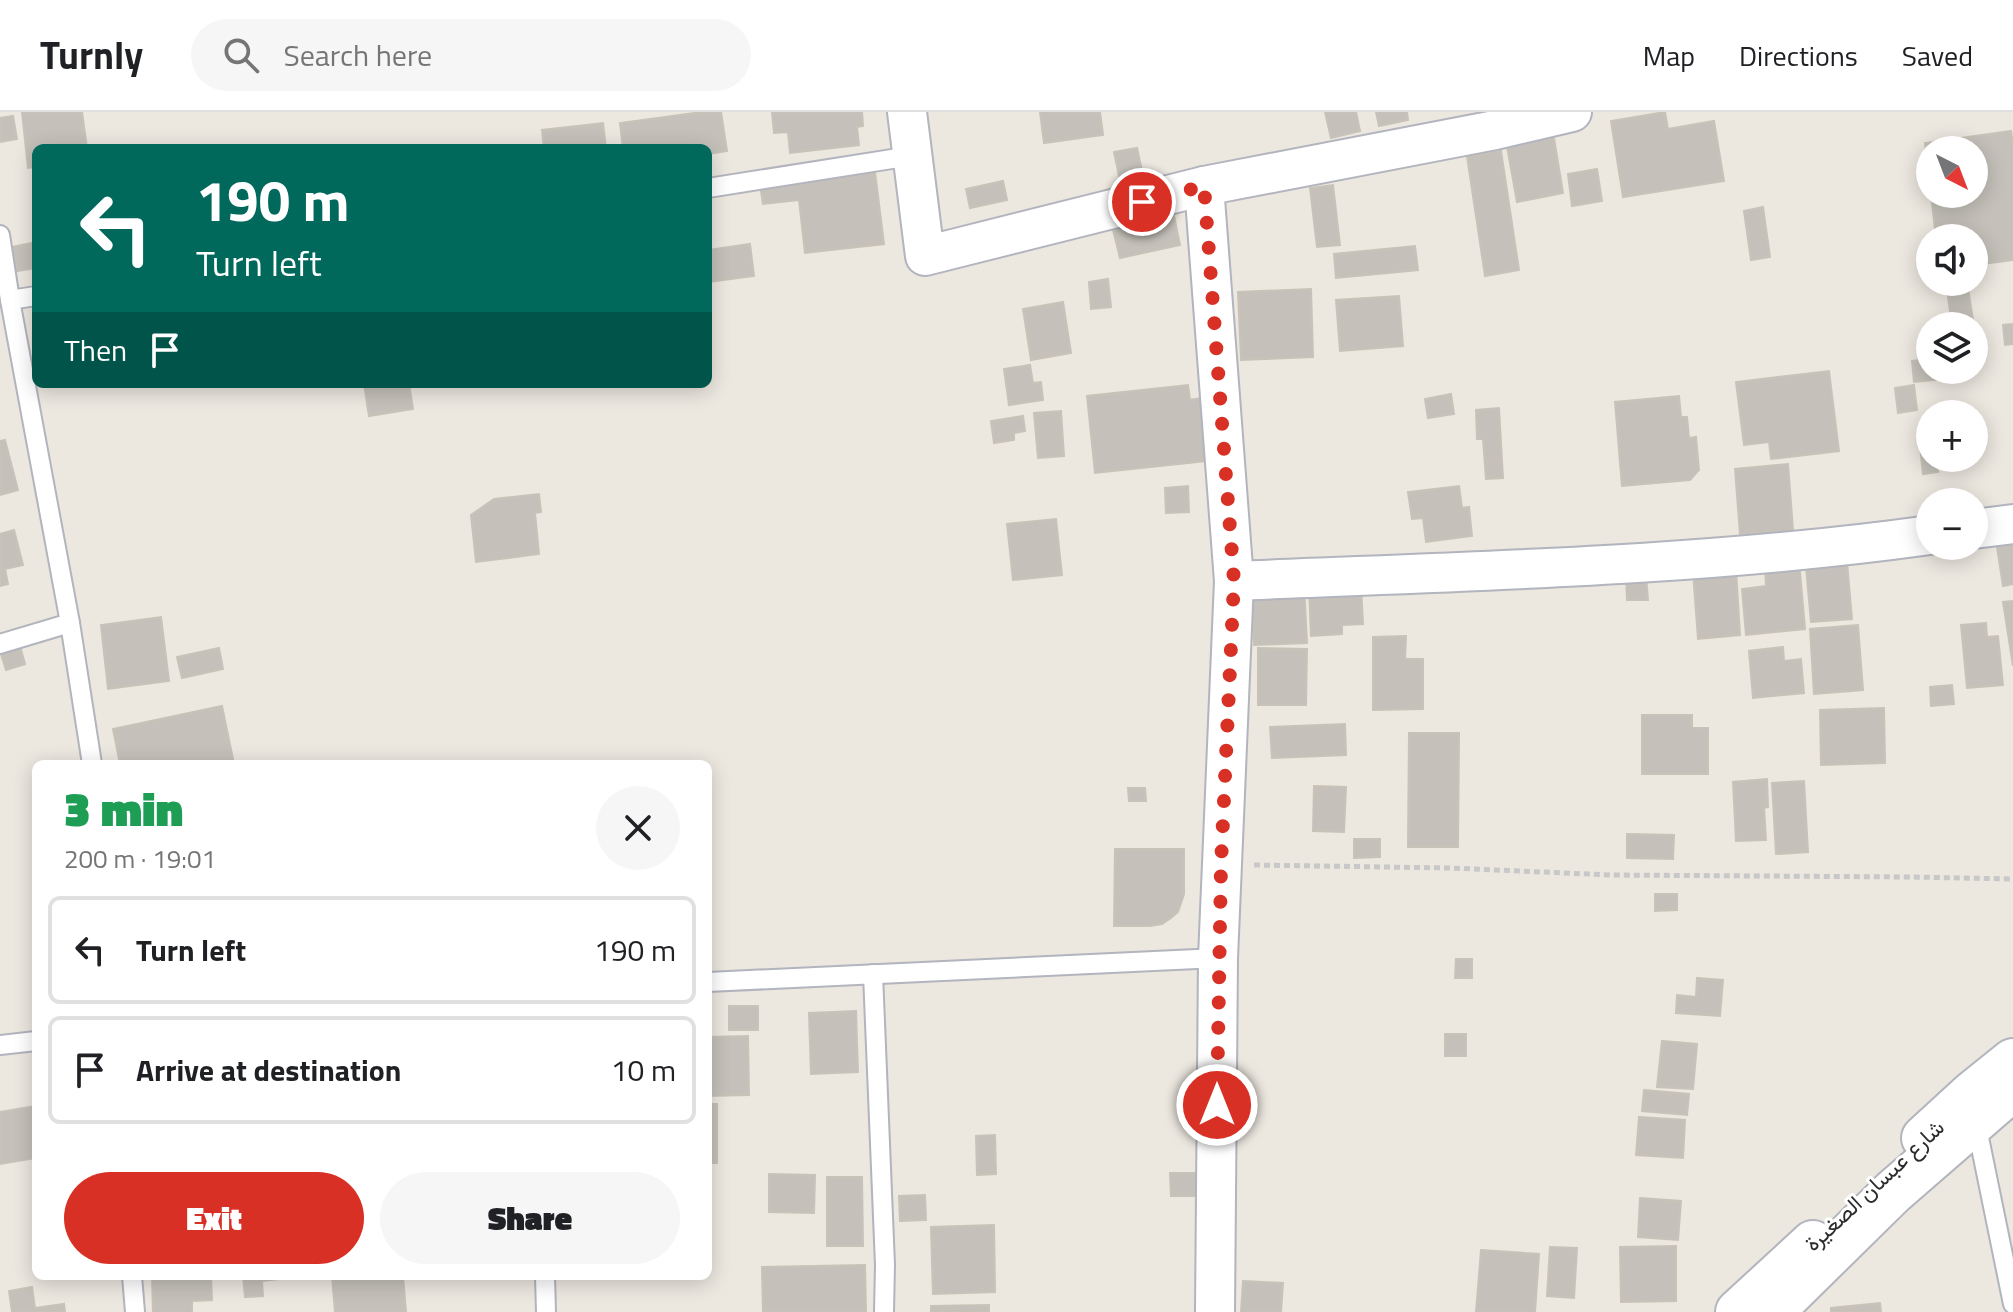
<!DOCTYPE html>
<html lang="en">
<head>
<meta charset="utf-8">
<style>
	body { margin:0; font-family:"Titillium Web",Vazirmatn,sans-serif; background:#f6f6f6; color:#202124; height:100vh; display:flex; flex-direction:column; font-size:30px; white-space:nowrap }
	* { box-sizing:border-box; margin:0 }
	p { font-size:26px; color:#757577 }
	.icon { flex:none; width:44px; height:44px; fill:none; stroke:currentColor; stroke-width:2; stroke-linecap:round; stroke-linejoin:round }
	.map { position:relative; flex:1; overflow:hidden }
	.details { position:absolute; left:32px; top:648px; width:680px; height:520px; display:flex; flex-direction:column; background:#fff; border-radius:12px; box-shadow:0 4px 20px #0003 }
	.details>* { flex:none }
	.top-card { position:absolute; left:32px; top:32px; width:680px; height:244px; border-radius:12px; box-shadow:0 4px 20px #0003; background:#00695c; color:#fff; overflow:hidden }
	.needle { width:52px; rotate:138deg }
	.controls { position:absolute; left:1916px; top:24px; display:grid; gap:16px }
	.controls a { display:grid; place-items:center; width:72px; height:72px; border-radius:50%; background:#fff; box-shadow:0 4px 20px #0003; font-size:40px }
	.pin { position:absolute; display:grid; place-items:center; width:68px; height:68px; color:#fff; margin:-34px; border:4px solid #fff; border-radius:50%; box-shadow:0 2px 8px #0007 }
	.me { position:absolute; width:88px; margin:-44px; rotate:0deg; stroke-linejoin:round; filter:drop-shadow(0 0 6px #0008) }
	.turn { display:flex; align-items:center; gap:28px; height:168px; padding:0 32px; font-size:36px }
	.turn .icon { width:104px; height:104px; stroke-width:2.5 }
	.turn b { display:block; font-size:56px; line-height:68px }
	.then { display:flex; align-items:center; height:76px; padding:0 32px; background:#0003; gap:16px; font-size:30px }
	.round { display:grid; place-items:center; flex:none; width:84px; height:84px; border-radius:42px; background:#f6f6f6 }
	.headline { display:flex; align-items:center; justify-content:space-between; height:136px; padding:0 32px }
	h1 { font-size:48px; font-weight:800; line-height:60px; color:#1e9e55 }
	.button { display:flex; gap:16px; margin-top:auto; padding:16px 32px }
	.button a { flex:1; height:92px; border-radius:48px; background:#d93025; color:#fff; font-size:32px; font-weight:800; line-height:92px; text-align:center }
	.button a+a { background:#f6f6f6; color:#202124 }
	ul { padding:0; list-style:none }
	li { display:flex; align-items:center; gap:24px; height:108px; margin:0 16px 12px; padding:0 16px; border:4px solid #e0e0e0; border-radius:12px }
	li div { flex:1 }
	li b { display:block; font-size:30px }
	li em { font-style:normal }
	header { display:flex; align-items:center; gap:48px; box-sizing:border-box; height:112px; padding:0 40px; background:#fff; border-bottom:2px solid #e0e0e0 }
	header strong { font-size:38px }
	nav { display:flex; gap:44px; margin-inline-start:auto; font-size:28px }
	.search { width:560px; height:72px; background:#f6f6f6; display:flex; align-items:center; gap:20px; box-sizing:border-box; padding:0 28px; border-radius:44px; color:#757577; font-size:30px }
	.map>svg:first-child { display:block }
</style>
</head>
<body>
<header>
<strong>Turnly</strong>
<div class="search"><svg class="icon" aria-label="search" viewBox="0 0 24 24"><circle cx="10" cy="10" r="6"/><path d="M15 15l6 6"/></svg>Search here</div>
<nav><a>Map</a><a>Directions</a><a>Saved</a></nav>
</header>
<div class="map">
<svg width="2013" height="1200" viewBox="0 0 2013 1200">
	<rect width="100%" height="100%" fill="#ece7df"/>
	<!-- building -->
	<g fill="#c5c1ba" stroke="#c8c3b8" stroke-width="2">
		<path d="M22 0H82L87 36H36V55L28 56Z"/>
		<path d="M702 0H721L727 39 708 42V36H623L620 11Z"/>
		<path d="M772 0H862L863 14 857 15 859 33 790 41 788 20 774 21Z"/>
		<path d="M1040 0H1100L1103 23 1044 31Z"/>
		<path d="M1325 0H1356L1360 19 1331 26Z"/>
		<path d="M1376 0H1407L1408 8 1379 14Z"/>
		<path d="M1665 0 1668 17 1714 9 1724 69 1623 85 1611 9Z"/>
		<path d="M13 4 17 27 0 30V6Z"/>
		<path d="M603 11 606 36H544L542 18Z"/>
		<path d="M2011 19 2013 32V148L1974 153V126H1936L1931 82H1974V38H1930V74L1925 31Z"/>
		<path d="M1553 20 1563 81 1517 90 1506 29Z"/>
		<path d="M1137 36 1142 59 1119 64 1114 40Z"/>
		<path d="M1501 39 1519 158 1485 164 1467 44Z"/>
		<path d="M1597 57 1602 89 1572 94 1568 62Z"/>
		<path d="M875 60 884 132 805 141 799 88 763 92 760 73Z"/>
		<path d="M1003 69 1007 88 970 96 966 77Z"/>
		<path d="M1333 73 1340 133 1317 135 1310 76Z"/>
		<path d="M1763 95 1770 145 1751 148 1744 99Z"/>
		<path d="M1174 104 1180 133 1120 146 1113 118Z"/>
		<path d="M32 131 36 156 17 159 12 135Z"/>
		<path d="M750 132 754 164 708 170V138Z"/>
		<path d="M1415 134 1418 158 1336 166 1334 142Z"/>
		<path d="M1108 167 1111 195 1091 197 1089 170Z"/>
		<path d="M1946 170H1967L1974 214H1952Z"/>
		<path d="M1311 177 1313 245 1241 248 1238 180Z"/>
		<path d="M1399 184 1403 234 1340 239 1336 188Z"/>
		<path d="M1063 190 1071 241 1031 248 1023 197Z"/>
		<path d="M2013 212V232L2005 233 2003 213Z"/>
		<path d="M1930 247V258H1953V266L1914 270 1912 249Z"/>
		<path d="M1030 253 1033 271 1041 270 1043 288 1009 293 1004 257Z"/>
		<path d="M1829 259 1839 339 1771 347 1769 330 1744 333 1736 270Z"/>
		<path d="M364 272H409L413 297 369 304Z"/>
		<path d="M1188 273 1190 288 1208 285 1215 348 1095 361 1087 284Z"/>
		<path d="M1914 273 1917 298 1898 301 1895 276Z"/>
		<path d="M1451 282 1454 302 1428 306 1425 287Z"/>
		<path d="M1679 284 1681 305H1687L1689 326 1696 325 1699 358 1690 368 1622 374 1615 290Z"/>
		<path d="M1499 296 1503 366 1486 367 1483 327H1477L1476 298Z"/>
		<path d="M1061 299 1064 344 1038 346 1034 301Z"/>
		<path d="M1023 304 1025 319 1014 321V328L994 331 991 309Z"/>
		<path d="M5 328 18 378 0 383V329Z"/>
		<path d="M1930 333V346H1936L1938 360 1923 362 1920 334Z"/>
		<path d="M1788 352 1793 418 1740 422 1735 357Z"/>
		<path d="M1188 374 1189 400 1166 401 1165 376Z"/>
		<path d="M1459 374 1462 396 1469 395 1472 424 1426 430 1423 406 1412 407 1408 380Z"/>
		<path d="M539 382 541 400 535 401 539 442 476 450 471 403 494 387Z"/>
		<path d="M1056 407 1062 463 1013 468 1007 412Z"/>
		<path d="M14 418 23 453 5 457 8 472 0 474V422Z"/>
		<path d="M2013 426V472L2003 474 1996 429Z"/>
		<path d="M1846 439 1852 507 1811 510 1806 455Z"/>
		<path d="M1799 449 1805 517 1746 523 1742 477 1766 474 1765 452Z"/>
		<path d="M1736 457 1740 523 1698 527 1693 460Z"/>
		<path d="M1646 463 1648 488H1627L1626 464Z"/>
		<path d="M1304 472 1307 531 1254 533 1252 475Z"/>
		<path d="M1361 473 1363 512 1342 513V522L1311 524 1309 475Z"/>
		<path d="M2013 489V554L2003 490Z"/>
		<path d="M161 505 169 569 108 577 101 513Z"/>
		<path d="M1986 511 1987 525 1998 524 2003 573 1967 576 1961 513Z"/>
		<path d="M1858 513 1863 578 1814 582 1810 517Z"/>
		<path d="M1406 524 1405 547H1423V597L1373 598V525Z"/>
		<path d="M19 530 25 552 6 558 0 539Z"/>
		<path d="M1783 535 1784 549 1801 547 1804 581 1753 586 1749 539Z"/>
		<path d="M219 536 223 557 182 566 177 545Z"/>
		<path d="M1258 536 1307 537 1306 593H1258Z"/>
		<path d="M1952 573 1954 592 1931 594 1930 575Z"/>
		<path d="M222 594 234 652H120L113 617Z"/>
		<path d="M1884 596 1885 651 1821 653 1820 598Z"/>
		<path d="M1642 603H1692V616H1708V662H1642Z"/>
		<path d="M1345 612 1346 643 1272 646 1270 615Z"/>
		<path d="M1409 621H1459L1458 735H1408Z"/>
		<path d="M1767 667 1768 695 1764 696 1766 728 1736 729 1733 670Z"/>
		<path d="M1804 669 1808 740 1776 742 1772 671Z"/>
		<path d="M1314 674 1346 675 1344 720 1313 719Z"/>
		<path d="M1128 676H1145L1146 689H1129Z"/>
		<path d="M1627 722 1674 723 1673 747 1627 746Z"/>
		<path d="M1354 727H1380V745L1354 746Z"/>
		<path d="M1115 737H1184V782L1178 800 1171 806 1162 812 1150 814H1114Z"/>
		<path d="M1655 782H1677V798L1655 799Z"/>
		<path d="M1456 847H1472V866H1455Z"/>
		<path d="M1697 866 1723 868 1720 904 1676 901 1677 883 1696 885Z"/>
		<rect x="729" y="894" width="29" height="24"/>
		<path d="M856 899 858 960 811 962 809 901Z"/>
		<rect x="1445" y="922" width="21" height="22"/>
		<path d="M748 924 749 983 708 984V925Z"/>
		<path d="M1662 929 1697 932 1693 977 1657 975Z"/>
		<path d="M1644 978 1689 982 1687 1003 1642 999Z"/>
		<rect x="708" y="992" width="9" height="59"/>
		<path d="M36 994V1046L0 1052V1000Z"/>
		<path d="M1639 1005 1685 1008 1683 1046 1636 1043Z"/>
		<path d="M995 1023 996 1062 977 1063 976 1024Z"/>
		<path d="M1170 1061H1196L1197 1084H1171Z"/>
		<path d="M769 1062 815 1063 814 1101 769 1100Z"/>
		<path d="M827 1065H862L863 1134H827Z"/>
		<path d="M925 1083 926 1108 900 1109 899 1084Z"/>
		<path d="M1640 1086 1681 1089 1678 1128 1638 1125Z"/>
		<path d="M994 1113 995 1180 933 1182 931 1115Z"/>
		<path d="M1676 1134V1189L1621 1190 1620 1135Z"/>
		<path d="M1550 1135 1577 1136 1574 1186 1547 1184Z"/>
		<path d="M1481 1138 1539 1142 1535 1200H1476Z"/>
		<path d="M865 1153 866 1200H763L762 1155Z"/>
		<path d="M152 1164H211L212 1188 192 1189V1200H153Z"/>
		<path d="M243 1164H278V1167L262 1169 263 1184 245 1185Z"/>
		<path d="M332 1164H403L406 1200H335Z"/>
		<path d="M1243 1169 1283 1171 1281 1200H1241Z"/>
		<path d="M32 1175 35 1196 64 1192 65 1200H12L9 1179Z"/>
		<path d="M1880 1191 1881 1200H1831V1196Z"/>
		<path d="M989 1193V1200H931V1194Z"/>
	</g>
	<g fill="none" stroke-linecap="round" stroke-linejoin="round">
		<defs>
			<g id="service">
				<path d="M708 76 911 44"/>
				<path d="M0 123 10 188 70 511 0 532"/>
				<path d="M10 188 36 184"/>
				<path d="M70 511 92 652"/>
				<path d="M873 862 885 1153 884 1200"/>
				<path d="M708 870 1218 846"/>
				<path d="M0 933 36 929"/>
				<path d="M1976 1011 2013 1192"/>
				<path d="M132 1164 135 1200"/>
				<path d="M545 1164 546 1200"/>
			</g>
			<g id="minor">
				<path d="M907 0 925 144 1204 74 1495 18 1572 0"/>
				<path d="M1204 74 1234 469 1218 846 1215 1200"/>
				<path d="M1974 417 2013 412"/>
				<path d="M1234 469C1466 459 1700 455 1930 423"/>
			</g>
			<g id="tertiary">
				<path d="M1924 1026 1972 982 2013 949"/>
				<path d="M1738 1200 1813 1131"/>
			</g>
			<path id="secondary" d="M1771 1200 1893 1080 2013 976"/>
		</defs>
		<!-- service casing -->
		<use href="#service" stroke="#b2b4be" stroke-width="22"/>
		<!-- minor casing -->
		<use href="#minor" stroke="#b2b4be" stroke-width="42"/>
		<!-- tertiary casing -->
		<use href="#tertiary" stroke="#b2b4be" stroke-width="48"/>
		<!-- secondary casing -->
		<use href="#secondary" stroke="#b2b4be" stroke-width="48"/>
		<!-- path -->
		<path stroke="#c8c8c8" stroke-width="5" stroke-dasharray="6 4" stroke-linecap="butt" d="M1254 753 1451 756 1610 763 1912 765 2013 767"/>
		<!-- service -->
		<use href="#service" stroke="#fff" stroke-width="18"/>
		<!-- minor -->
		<use href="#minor" stroke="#fff" stroke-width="38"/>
		<!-- tertiary -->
		<use href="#tertiary" stroke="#fff" stroke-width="44"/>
		<!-- secondary -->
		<use href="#secondary" stroke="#fff" stroke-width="44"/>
	</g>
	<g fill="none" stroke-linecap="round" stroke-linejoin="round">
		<!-- route -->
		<path stroke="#d93025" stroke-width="14" stroke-dasharray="0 25.2" d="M1142 90 1204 74 1234 469 1221 753 1217 993"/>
	</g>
	<g text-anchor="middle" stroke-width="6" stroke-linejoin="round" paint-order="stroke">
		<!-- street labels -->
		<g font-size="22" fill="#2c2c2c" stroke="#fff">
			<text transform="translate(1874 1073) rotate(-43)" y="8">شارع عبسان الصغيرة</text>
		</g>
	</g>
</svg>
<div class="controls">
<a><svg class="needle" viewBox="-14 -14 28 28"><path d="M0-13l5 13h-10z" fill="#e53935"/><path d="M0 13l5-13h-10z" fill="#757577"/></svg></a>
<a><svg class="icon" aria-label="sound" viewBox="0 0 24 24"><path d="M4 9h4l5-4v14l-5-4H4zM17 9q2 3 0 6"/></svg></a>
<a><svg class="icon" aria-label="layers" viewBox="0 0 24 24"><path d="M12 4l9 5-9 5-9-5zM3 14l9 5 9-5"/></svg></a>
<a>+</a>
<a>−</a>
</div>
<div class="pin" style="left:1142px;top:90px;background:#d93025"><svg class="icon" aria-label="arrive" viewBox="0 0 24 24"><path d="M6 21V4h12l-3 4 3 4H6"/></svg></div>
<svg class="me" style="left:1217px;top:993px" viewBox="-20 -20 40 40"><circle r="17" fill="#d93025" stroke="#fff" stroke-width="3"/><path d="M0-11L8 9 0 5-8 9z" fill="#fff"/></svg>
<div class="top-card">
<div class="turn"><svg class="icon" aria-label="left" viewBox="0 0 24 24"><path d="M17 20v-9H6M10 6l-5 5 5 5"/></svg><div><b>190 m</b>Turn left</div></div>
<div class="then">Then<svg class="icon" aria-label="arrive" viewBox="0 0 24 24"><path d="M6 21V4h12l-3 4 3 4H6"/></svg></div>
</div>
<section class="details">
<div class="headline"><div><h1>3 min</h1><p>200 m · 19:01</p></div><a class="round"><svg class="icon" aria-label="close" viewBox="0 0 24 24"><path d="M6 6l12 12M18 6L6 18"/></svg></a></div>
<ul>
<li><svg class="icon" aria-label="left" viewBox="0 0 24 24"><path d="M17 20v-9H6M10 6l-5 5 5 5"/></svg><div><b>Turn left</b></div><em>190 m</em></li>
<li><svg class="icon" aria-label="arrive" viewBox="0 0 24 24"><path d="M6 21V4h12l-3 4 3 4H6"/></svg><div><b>Arrive at destination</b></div><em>10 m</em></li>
</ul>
<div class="button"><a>Exit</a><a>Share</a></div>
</section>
</div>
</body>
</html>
